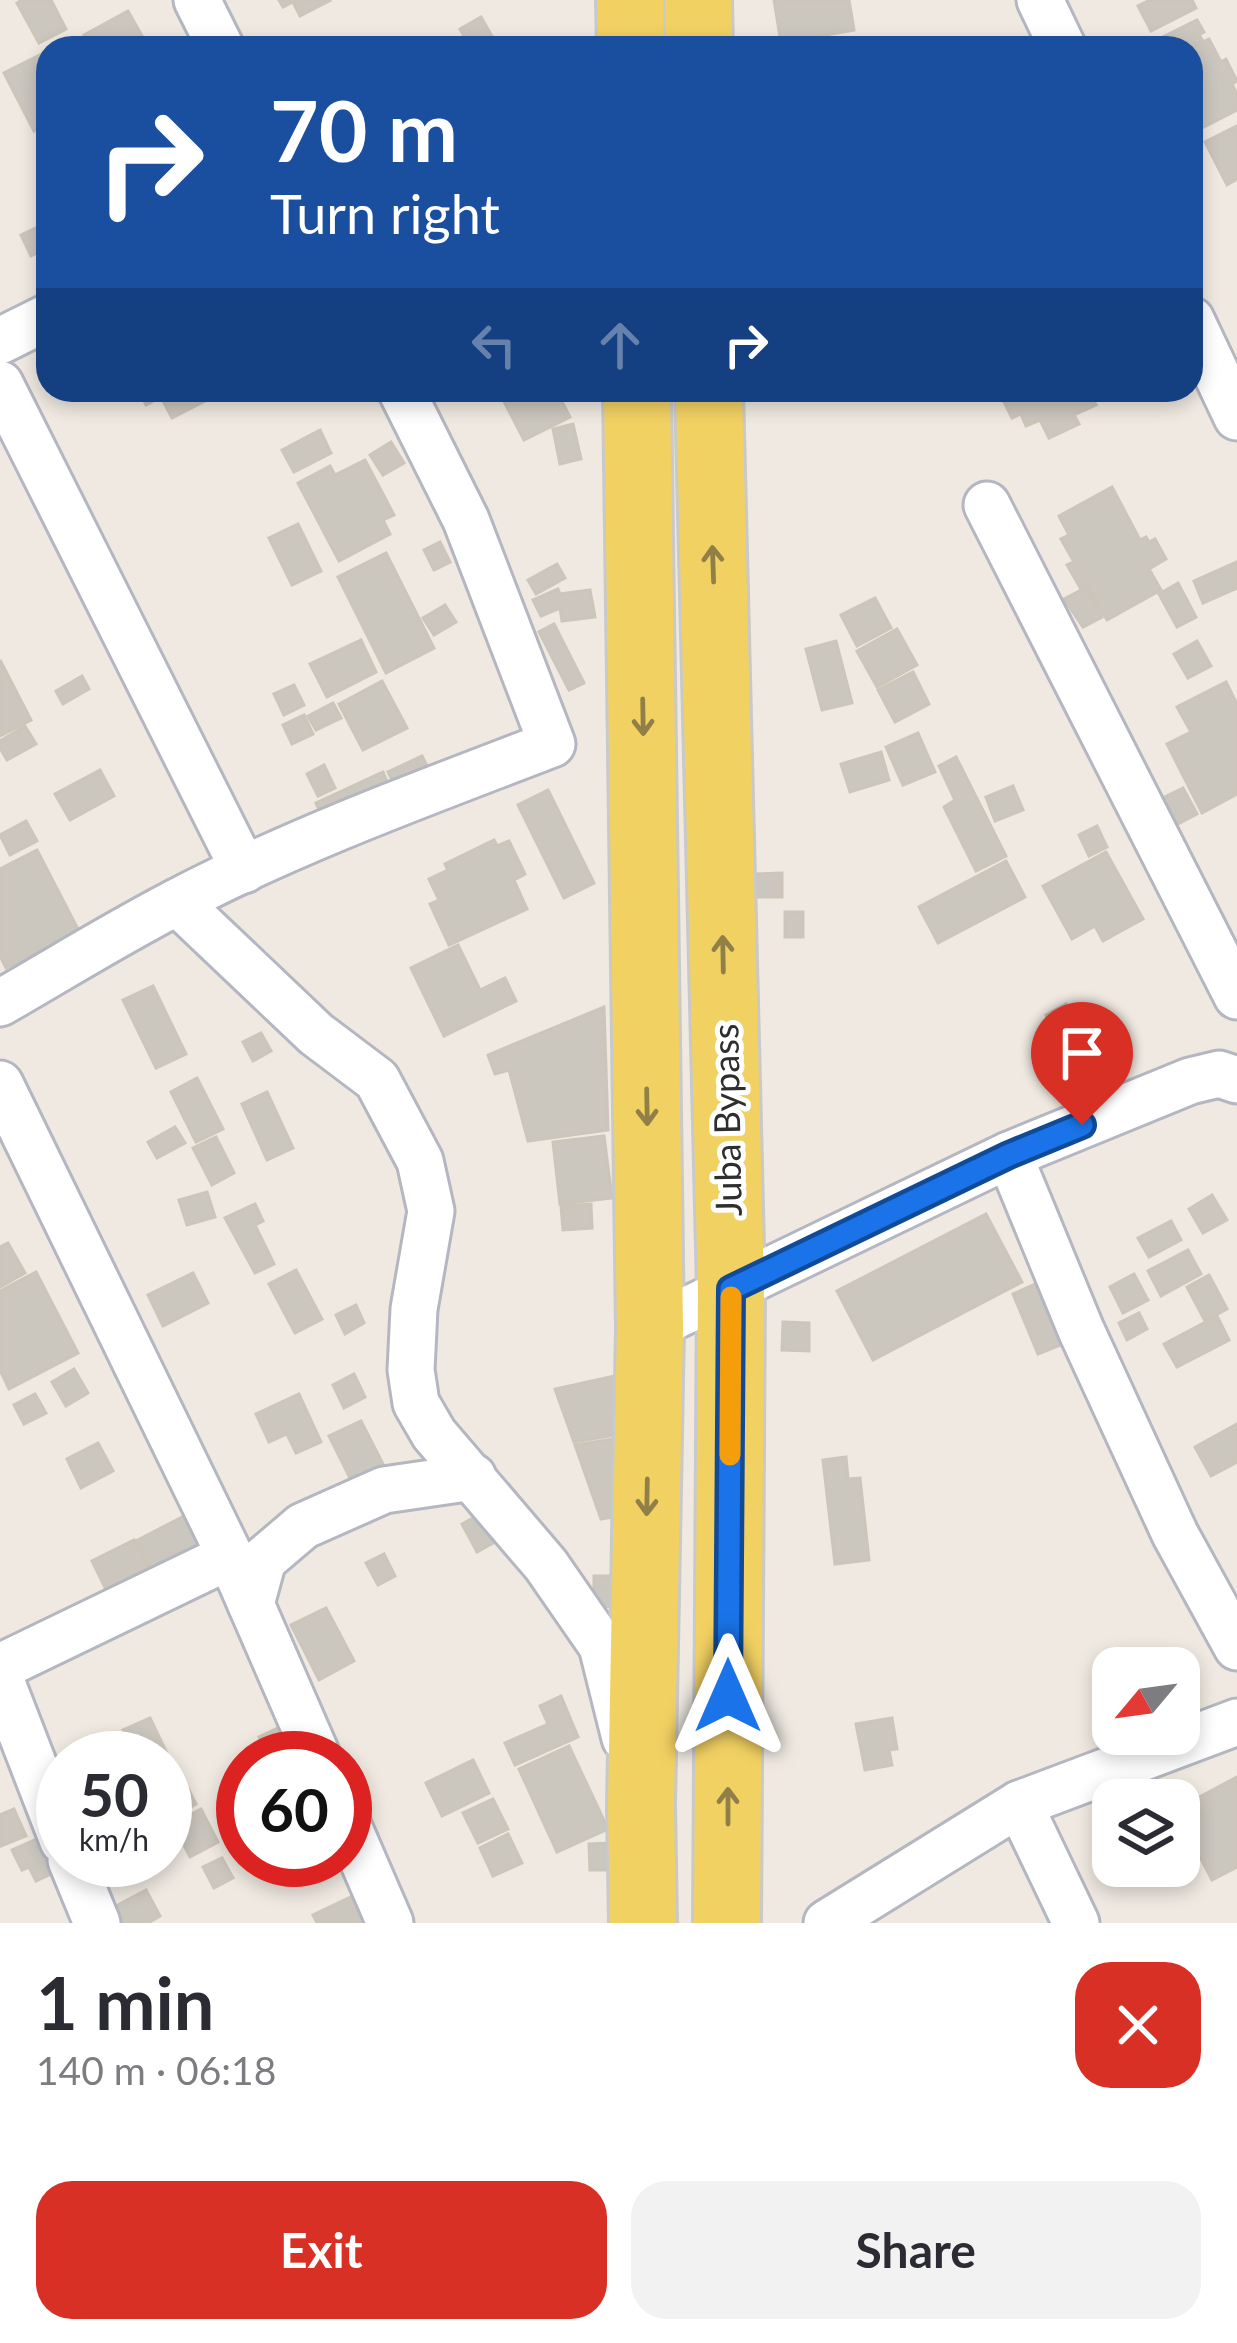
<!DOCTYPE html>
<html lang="en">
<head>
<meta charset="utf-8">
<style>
	body { margin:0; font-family:Lato,sans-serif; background:#f2f2f3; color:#2b2b33; height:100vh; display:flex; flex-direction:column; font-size:45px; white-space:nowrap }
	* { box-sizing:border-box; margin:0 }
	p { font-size:39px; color:#7c7c81 }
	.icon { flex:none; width:66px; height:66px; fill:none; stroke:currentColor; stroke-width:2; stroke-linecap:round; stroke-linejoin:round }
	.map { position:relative; height:1923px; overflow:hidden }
	.details { display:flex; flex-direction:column; background:#fff; flex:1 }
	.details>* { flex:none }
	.hud { position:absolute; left:36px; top:36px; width:1167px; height:366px; border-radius:36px; box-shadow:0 6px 18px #0003; background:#1a4fa0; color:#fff; overflow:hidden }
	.needle { width:78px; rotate:241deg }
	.controls { position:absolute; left:1092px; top:1647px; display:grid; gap:24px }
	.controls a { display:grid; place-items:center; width:108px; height:108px; border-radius:24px; background:#fff; box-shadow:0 6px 18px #0003; font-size:60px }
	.speed { position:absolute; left:36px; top:1731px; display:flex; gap:24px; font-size:60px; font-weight:700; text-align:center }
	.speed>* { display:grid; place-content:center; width:156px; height:156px; border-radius:50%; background:#fff; box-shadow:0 6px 18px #0003; line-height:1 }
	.speed small { font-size:30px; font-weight:400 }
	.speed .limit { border:18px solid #d22; background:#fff; color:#111 }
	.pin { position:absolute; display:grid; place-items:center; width:102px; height:102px; color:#fff; margin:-123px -51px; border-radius:50% 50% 50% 0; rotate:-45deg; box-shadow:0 0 12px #0007 }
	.pin .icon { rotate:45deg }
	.me { position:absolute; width:132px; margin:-66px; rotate:0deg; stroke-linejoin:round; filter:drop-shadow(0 0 9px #0008) }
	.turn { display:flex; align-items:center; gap:42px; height:252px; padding:0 36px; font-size:54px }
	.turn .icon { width:156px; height:156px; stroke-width:2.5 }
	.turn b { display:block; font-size:84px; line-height:102px }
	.lanes { display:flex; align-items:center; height:114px; padding:0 36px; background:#0003; justify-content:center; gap:60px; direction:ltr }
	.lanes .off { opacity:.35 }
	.round { display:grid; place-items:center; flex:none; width:126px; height:126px; border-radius:36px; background:#f2f2f3 }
	.overview { display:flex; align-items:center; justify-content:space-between; height:204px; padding:0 36px }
	h1 { font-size:72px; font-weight:700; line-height:90px }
	.primary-button { display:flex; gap:24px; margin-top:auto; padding:24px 36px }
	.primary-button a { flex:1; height:138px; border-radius:36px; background:#d93025; color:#fff; font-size:48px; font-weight:700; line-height:138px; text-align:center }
	.primary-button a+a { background:#f2f2f3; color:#2b2b33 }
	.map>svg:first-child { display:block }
</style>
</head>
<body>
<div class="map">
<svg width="1237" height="1923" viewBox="0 0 1237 1923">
	<rect width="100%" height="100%" fill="#efe9e1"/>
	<!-- building -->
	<g fill="#cbc7bf" stroke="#cbc5ba" stroke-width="3">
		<path d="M22 0H51L66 29 39 43 17 3Z"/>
		<path d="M279 0H331L300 16 293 2 283 7Z"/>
		<path d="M774 0H849L854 30 781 43Z"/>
		<path d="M1150 0H1192L1196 8 1151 31 1138 6Z"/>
		<path d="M128 11 142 36 121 48H92L84 35Z"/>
		<path d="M481 17 493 38 471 48 460 29Z"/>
		<path d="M1197 20 1204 32 1199 35 1203 41 1188 48H1159L1155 41Z"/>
		<path d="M1209 39 1221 62 1226 59 1237 81 1232 84 1237 94V110L1198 130 1191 116V48Z"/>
		<path d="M48 51V152L37 129 34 131 4 73Z"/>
		<path d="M1237 126V179L1227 185 1205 142Z"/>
		<path d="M36 228 46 248 31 256 21 235Z"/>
		<path d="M139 390H224V391L172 418 161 397 146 405Z"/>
		<path d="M498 390H556L570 417 524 440Z"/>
		<path d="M1014 390H1089L1096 405 1074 415 1079 424 1049 438 1040 420 1026 426 1021 414 1012 418 1001 396Z"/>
		<path d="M573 424 581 459 560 464 553 429Z"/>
		<path d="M320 430 331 453 294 472 282 450Z"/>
		<path d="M391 442 404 463 383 475 370 455Z"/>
		<path d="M365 460 394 515 383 520 390 534 339 561 298 483 330 466 335 475Z"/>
		<path d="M1112 487 1140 540 1146 537 1149 542 1155 539 1166 559 1149 569 1161 590 1107 620 1088 585 1081 589 1067 565 1074 562 1061 539 1069 535 1059 516Z"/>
		<path d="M298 524 321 571 292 585 269 538Z"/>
		<path d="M440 542 450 562 434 570 424 550Z"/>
		<path d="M386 553 434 648 386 673 338 577Z"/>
		<path d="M1237 562V588L1203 603 1194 581Z"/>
		<path d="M557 564 565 578 536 594 528 580Z"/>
		<path d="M1178 583 1196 617 1177 627 1159 594Z"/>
		<path d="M1087 587 1102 617 1083 627 1064 599Z"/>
		<path d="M558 589 560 594 590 590 595 617 562 621 560 608 541 616 533 600Z"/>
		<path d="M875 598 891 628 857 646 841 615Z"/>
		<path d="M445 605 456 622 434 635 423 618Z"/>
		<path d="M554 624 584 683 569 690 539 632Z"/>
		<path d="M897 629 917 665 877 687 857 651Z"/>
		<path d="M361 640 376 672 327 697 310 664Z"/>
		<path d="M836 641 852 703 822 710 806 649Z"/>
		<path d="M1197 641 1211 666 1188 678 1174 654Z"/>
		<path d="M0 660 31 720 0 736Z"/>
		<path d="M913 672 929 704 895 722 878 690Z"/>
		<path d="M82 676 89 689 63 704 56 691Z"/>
		<path d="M382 681 407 728 363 750 339 704Z"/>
		<path d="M1226 682 1237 704V794L1202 813 1167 744 1191 732 1177 707Z"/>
		<path d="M294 685 304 705 284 715 274 694Z"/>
		<path d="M333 703 341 718 316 730 308 716Z"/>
		<path d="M304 715 313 734 292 744 283 725Z"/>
		<path d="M25 726 36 744 7 760 0 748V741Z"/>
		<path d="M918 733 935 772 903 785 886 747Z"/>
		<path d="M881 752 889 780 850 792 841 764Z"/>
		<path d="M422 756 431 774 397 790 388 772Z"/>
		<path d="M956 757 1006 856 976 871 944 807 955 800 939 766Z"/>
		<path d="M324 765 335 788 318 796 307 774Z"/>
		<path d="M100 770 114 796 70 820 55 794Z"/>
		<path d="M383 772 391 791 324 822 316 803Z"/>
		<path d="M1013 786 1023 810 995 821 986 797Z"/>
		<path d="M1183 788 1197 814 1178 824 1163 798Z"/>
		<path d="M548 790 594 883 564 898 518 805Z"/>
		<path d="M26 821 37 841 10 855 0 835Z"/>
		<path d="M1097 826 1107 847 1089 856 1079 835Z"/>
		<path d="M494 840 497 846 509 841 525 874 514 880 527 909 449 945 430 904 439 900 429 879 448 870 445 864Z"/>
		<path d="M37 850 79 931 6 968 0 956V869Z"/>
		<path d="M1106 852 1143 919 1103 941 1095 926 1072 939 1043 886Z"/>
		<path d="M1006 861 1025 897 938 943 919 907Z"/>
		<path d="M782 873V897H756V874Z"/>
		<rect x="785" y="912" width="18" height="25"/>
		<path d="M458 945 480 990 505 978 516 1001 444 1036 411 968Z"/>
		<path d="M153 986 186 1054 156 1068 123 1000Z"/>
		<path d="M1066 1004 1076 1022 1055 1032 1046 1015Z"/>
		<path d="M604 1007 608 1130 528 1141 509 1070 495 1074 488 1055Z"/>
		<path d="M261 1033 271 1051 253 1061 243 1042Z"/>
		<path d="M197 1078 223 1129 196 1142 171 1092Z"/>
		<path d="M267 1092 293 1148 267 1160 242 1104Z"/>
		<path d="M175 1127 185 1143 157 1158 148 1142Z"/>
		<path d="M604 1136 612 1198 560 1204 553 1142Z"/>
		<path d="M216 1137 234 1173 212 1185 193 1148Z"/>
		<path d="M207 1192 215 1217 187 1225 179 1200Z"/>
		<path d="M1212 1195 1227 1220 1203 1233 1189 1209Z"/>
		<path d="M255 1204 263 1221 255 1225 274 1264 255 1273 225 1218Z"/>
		<path d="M591 1204 592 1228 563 1230 561 1206Z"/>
		<path d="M986 1214 1022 1282 873 1360 837 1291Z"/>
		<path d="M1171 1221 1181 1240 1149 1257 1138 1238Z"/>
		<path d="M8 1243 25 1273 0 1287V1247Z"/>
		<path d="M1188 1250 1201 1274 1161 1296 1148 1271Z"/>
		<path d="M296 1270 322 1319 295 1333 269 1284Z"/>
		<path d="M36 1272 78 1353 9 1389 0 1370V1291Z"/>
		<path d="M193 1273 208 1303 163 1326 148 1295Z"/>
		<path d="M1134 1274 1148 1300 1123 1313 1110 1287Z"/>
		<path d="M1209 1275 1227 1309 1205 1321 1187 1287Z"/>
		<path d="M1038 1283 1063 1344 1038 1354 1013 1294Z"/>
		<path d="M356 1305 364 1323 345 1334 336 1315Z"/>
		<path d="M1139 1313 1147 1329 1127 1340 1119 1323Z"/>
		<path d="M1217 1316 1229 1340 1177 1367 1164 1344Z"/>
		<path d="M783 1322 809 1323V1351L782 1350Z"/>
		<path d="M74 1369 88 1393 66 1406 52 1382Z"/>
		<path d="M354 1374 365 1397 344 1408 333 1385Z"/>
		<path d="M619 1375 627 1433 574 1442 555 1389Z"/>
		<path d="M35 1394 46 1413 24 1424 14 1405Z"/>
		<path d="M299 1394 321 1442 296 1453 287 1434 269 1442 256 1414Z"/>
		<path d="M361 1421 384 1466 352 1482 329 1436Z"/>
		<path d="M1237 1424V1462L1211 1476 1195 1447Z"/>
		<path d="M627 1437 641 1512 601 1519 575 1445Z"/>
		<path d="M98 1443 113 1471 81 1488 67 1459Z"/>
		<path d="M846 1457 848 1479 860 1478 869 1560 835 1564 823 1460Z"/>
		<path d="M491 1508 506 1536 477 1552 462 1524Z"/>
		<path d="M186 1515 208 1557 158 1583 136 1541Z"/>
		<path d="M134 1540 154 1580 112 1602 92 1561Z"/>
		<path d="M384 1554 395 1576 378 1585 366 1563Z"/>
		<path d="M594 1576H622L623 1606 594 1607Z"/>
		<path d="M326 1608 354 1661 319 1680 291 1625Z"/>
		<path d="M561 1696 578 1737 515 1765 505 1743 548 1724 540 1706Z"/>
		<path d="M150 1718 174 1768 165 1772V1758H136L123 1730Z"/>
		<path d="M892 1718 897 1749 889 1750 892 1765 865 1770 856 1724Z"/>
		<path d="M282 1726 297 1758H269L259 1737Z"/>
		<path d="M569 1746 608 1829 557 1852 519 1769Z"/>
		<path d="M473 1760 489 1793 442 1816 426 1783Z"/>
		<path d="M181 1774 196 1804 165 1820V1782Z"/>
		<path d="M1237 1777V1867L1212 1880 1179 1817V1808Z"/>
		<path d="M493 1799 508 1829 478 1843 463 1813Z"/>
		<path d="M14 1809 26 1836 1 1846 0 1815Z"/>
		<path d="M201 1809 218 1842 190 1857 173 1824Z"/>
		<path d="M508 1834 522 1863 493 1876 480 1848Z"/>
		<path d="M37 1839 53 1873 36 1881 29 1867 22 1870 12 1850Z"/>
		<path d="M612 1843 613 1870H590L589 1844Z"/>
		<path d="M222 1858 233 1878 214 1888 203 1867Z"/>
		<path d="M146 1890 160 1916 148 1923H123L114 1907Z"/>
		<path d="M357 1894 369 1920 362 1923H317L313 1915Z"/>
	</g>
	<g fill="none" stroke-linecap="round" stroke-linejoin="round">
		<defs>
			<g id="street">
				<path d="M197 0 221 48"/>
				<path d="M1040 0 1063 48"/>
				<path d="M1191 320 1237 417"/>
				<path d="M0 341 48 317"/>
				<path d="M0 384 244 870"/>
				<path d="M987 505 1237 996"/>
				<path d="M177 902 316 1034 377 1080 420 1161 431 1211 414 1309 411 1370 416 1403 434 1434 546 1565 602 1646 625 1738"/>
				<path d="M0 1003C59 969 117 933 177 902 295 840 427 792 552 744L466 520 401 390"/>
				<path d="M0 1084 230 1556 318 1758"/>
				<path d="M1009 1155 1081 1330 1175 1534 1237 1647"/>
				<path d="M650 1328 1009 1155 1190 1081 1219 1074 1237 1080"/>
				<path d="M251 1604 263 1560 303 1526 384 1490 473 1477"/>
				<path d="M0 1667 230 1556"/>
				<path d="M0 1678 63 1841"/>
				<path d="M1019 1804 1076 1923"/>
				<path d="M345 1819 390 1923"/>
				<path d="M71 1860 97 1923"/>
				<path d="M827 1923 1019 1804 1237 1722"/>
			</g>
			<g id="primary">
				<path d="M630 0 631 48"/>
				<path d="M698 0 699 48"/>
				<path d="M637 390 650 1328 641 1805 643 1923"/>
				<path d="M709 390 731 1289 727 1923"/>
			</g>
		</defs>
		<!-- street casing -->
		<use href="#street" stroke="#b4b7c1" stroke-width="51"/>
		<!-- primary casing -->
		<use href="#primary" stroke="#c9c9c9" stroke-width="72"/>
		<!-- street -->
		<use href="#street" stroke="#fff" stroke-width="45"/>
		<!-- primary -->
		<use href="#primary" stroke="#f2d163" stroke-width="66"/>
	</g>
	<!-- one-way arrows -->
	<defs><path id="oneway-shaft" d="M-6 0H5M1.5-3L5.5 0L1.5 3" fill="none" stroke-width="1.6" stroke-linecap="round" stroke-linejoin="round" transform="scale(3)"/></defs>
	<g stroke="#908048">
		<use href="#oneway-shaft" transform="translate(713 564) rotate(-92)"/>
		<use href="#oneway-shaft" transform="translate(643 717) rotate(89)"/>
		<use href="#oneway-shaft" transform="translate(723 954) rotate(-91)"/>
		<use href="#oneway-shaft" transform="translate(647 1107) rotate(89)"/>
		<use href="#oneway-shaft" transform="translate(647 1497) rotate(91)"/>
		<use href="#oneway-shaft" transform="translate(728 1806) rotate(-90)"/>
	</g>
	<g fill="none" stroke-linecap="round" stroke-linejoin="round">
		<defs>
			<path id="route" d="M728 1696 731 1289 1009 1155 1082 1125"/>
		</defs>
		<!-- route casing -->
		<use href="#route" stroke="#114b97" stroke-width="30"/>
		<!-- route -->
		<use href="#route" stroke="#1a73e8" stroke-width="21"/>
		<!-- slow -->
		<path stroke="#f59e0b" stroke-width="21" d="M730 1455 731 1297"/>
	</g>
	<g text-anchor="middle" stroke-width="10" stroke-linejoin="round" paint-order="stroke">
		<!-- street labels -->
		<g font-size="36" fill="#2e2e2e" stroke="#fff">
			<text transform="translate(727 1120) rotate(-91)" y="13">Juba Bypass</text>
		</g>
	</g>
</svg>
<div class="controls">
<a><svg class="needle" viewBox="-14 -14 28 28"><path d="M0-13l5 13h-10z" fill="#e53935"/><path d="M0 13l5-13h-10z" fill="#7c7c81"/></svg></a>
<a><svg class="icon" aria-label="layers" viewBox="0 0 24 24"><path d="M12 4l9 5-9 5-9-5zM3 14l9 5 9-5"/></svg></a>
</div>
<div class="speed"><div>50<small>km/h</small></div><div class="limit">60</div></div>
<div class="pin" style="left:1082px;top:1125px;background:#d93025"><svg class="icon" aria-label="arrive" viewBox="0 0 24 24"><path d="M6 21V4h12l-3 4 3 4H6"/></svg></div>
<svg class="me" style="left:728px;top:1696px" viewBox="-20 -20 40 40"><path d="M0-17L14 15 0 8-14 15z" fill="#1a73e8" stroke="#fff" stroke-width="4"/></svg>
<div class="hud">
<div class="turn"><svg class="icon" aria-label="right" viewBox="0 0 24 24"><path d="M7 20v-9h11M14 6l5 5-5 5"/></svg><div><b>70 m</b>Turn right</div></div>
<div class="lanes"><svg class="icon off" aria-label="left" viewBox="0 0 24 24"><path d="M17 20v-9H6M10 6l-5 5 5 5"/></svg><svg class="icon off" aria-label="ahead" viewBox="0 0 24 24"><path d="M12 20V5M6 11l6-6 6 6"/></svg><svg class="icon" aria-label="right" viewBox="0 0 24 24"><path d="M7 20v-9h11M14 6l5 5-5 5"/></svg></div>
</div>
</div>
<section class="details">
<div class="overview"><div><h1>1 min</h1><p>140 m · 06:18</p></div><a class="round" style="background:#d93025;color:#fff"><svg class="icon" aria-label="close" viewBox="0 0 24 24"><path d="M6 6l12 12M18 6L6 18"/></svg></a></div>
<div class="primary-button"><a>Exit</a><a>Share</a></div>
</section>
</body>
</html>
